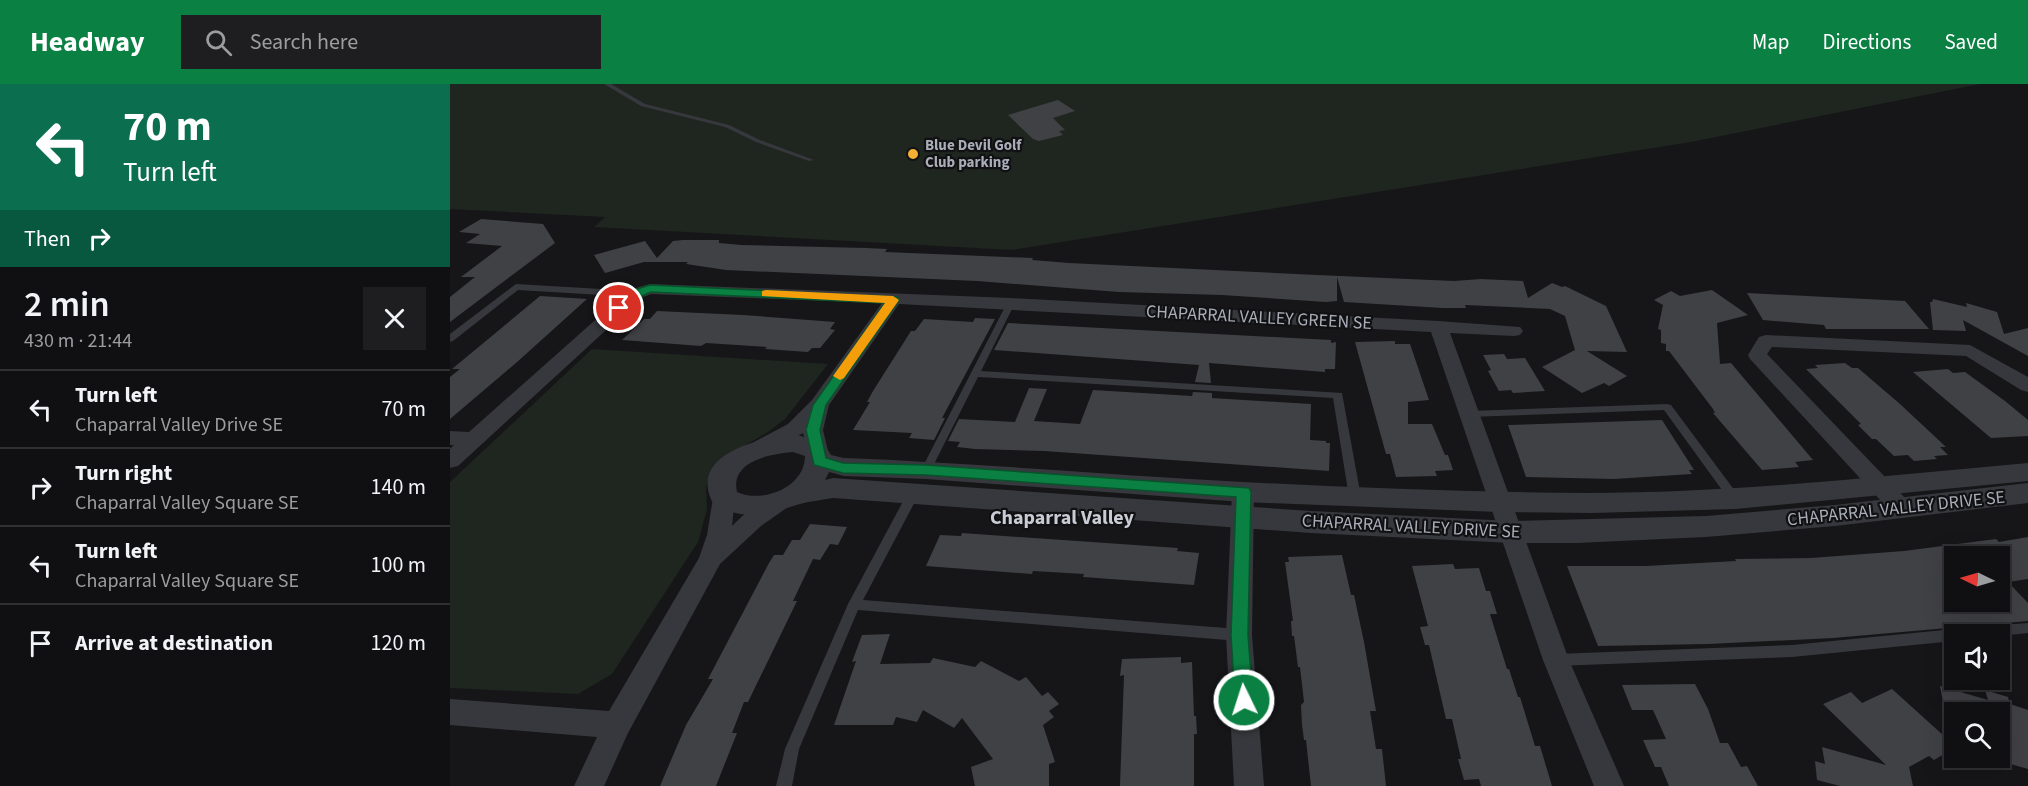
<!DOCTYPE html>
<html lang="en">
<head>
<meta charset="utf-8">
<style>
	body { margin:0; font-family:"Source Sans 3",sans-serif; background:#1e1e20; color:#f1f3f6; height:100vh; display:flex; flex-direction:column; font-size:22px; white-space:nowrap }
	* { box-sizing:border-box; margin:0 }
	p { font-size:20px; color:#9c9d9f }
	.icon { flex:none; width:33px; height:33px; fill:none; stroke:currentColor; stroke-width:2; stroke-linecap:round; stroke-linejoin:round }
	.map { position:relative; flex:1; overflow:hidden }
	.panel { display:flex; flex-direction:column; background:#101012; width:450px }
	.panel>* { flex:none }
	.top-card { background:#0b6e4f; color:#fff; overflow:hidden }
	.needle { width:39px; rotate:275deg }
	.fabs { position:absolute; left:1494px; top:462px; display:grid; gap:12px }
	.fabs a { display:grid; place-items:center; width:66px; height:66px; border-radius:0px; background:#101012; box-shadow:0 6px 24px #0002,0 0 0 2px #303032; font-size:30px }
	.pin { position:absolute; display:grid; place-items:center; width:51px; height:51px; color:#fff; margin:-26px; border:3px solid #fff; border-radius:50%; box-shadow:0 2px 6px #0007 }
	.me { position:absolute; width:66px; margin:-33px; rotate:356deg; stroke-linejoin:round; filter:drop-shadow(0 0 4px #0008) }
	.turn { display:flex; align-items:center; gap:21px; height:126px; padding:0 24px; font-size:27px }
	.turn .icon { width:78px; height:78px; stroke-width:2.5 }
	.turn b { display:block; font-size:42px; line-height:51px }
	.then { display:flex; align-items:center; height:57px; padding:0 24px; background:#0003; gap:12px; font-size:22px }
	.round { display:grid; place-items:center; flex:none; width:63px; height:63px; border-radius:0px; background:#1e1e20 }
	.head { display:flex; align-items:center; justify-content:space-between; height:102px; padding:0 24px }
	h1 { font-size:36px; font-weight:600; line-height:45px }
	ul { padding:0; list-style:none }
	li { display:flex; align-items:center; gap:18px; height:78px; padding:0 24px; border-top:2px solid #303032 }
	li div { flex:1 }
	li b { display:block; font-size:22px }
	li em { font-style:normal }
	header { display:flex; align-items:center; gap:36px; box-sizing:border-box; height:84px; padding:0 30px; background:#0b8043; color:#fff }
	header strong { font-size:28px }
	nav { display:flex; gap:33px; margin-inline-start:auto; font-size:21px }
	.search { width:420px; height:54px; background:#1e1e20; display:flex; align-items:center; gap:15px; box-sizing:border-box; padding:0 21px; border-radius:0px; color:#9c9d9f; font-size:22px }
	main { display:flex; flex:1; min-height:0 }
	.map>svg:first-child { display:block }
</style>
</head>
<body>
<header>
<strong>Headway</strong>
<div class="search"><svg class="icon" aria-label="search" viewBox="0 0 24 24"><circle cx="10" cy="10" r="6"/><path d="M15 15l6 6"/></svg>Search here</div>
<nav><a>Map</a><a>Directions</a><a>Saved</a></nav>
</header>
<main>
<section class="panel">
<div class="top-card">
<div class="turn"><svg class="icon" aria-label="left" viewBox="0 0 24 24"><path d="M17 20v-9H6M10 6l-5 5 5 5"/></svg><div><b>70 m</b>Turn left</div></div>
<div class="then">Then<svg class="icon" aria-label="right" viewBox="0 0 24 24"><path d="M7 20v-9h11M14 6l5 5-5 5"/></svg></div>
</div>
<div class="head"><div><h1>2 min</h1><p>430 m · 21:44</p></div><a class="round"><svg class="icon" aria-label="close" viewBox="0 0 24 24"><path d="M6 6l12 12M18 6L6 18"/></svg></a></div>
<ul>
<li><svg class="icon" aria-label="left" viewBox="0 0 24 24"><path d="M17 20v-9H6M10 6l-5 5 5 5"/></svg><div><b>Turn left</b><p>Chaparral Valley Drive SE</p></div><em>70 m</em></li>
<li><svg class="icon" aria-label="right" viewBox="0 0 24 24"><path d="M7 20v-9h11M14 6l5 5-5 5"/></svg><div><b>Turn right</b><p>Chaparral Valley Square SE</p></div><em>140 m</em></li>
<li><svg class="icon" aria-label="left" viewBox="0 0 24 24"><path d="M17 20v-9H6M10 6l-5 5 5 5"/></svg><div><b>Turn left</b><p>Chaparral Valley Square SE</p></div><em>100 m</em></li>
<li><svg class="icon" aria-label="arrive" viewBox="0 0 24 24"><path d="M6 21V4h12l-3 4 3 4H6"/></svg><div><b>Arrive at destination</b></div><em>120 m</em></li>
</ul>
</section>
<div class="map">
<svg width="1578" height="702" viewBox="0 0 1578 702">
	<rect width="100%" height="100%" fill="#161618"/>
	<!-- green -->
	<g fill="#1e261f">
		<path d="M0 0H1530L1241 58 562 166 144 143 155 133 0 125Z"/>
		<path d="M142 265 378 280 335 335 318 348 272 375 259 392 256 404 257 425 248 458 162 590 128 610 0 604V398Z"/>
	</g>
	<!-- building -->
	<g fill="#404145" fill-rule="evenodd">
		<path d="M608 16 625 27 603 34 615 46 609 47 613 51 589 57 583 55 558 31Z"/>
		<path d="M31 135 93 140 105 159 0 238V213L25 193H11L52 162 16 159 30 150 9 148Z"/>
		<path d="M233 156H269V159L291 161 416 164 437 165 435 168 583 174 582 176 619 179 867 191 1004 197 1031 195 1073 197 1078 214 1102 199 1112 203 1115 202 1156 222 1177 268 1137 267 1177 292 1159 302 1154 299 1132 309 1092 283 1125 266 1115 232 1100 225 1015 221 1016 224H993L894 218 887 193V217L876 218 772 211 669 208 527 197 276 186 236 180 238 178H194L155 189 144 171 195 157 207 174 223 157Z"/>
		<path d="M1262 206 1298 231 1267 239 1270 280 1281 279 1363 376 1345 378 1349 383 1312 386 1263 329H1265L1263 325 1219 267H1216V260L1211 259V246L1208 245 1213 221 1204 216 1221 207 1230 212Z"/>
		<path d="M1297 209 1455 217 1479 245H1376L1374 241 1313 236Z"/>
		<path d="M90 212 137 215 66 279 0 335V293L10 285H2Z"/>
		<path d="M1483 215 1517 223 1516 219 1547 228 1554 250 1578 244V272L1513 236 1516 247 1483 246 1480 218H1482Z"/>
		<path d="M207 227 293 231 385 238 380 245 385 246 370 264H362L358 268 315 265 317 263 256 259 251 262 172 256 194 235H200Z"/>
		<path d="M525 234 545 235 492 334H495L484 356 459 354 462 349 403 346 420 318H417L423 307 461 247H465L474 235 523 238Z"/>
		<path d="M558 239 881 256V259L886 258 885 285H875V288L759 279 761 299 745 298 749 281 544 266Z"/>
		<path d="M945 257V260H960L979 316 958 318V340H982L995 371H998L1003 386 985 387 987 392 946 393 940 370H936L905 258Z"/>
		<path d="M1054 270 1057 275 1075 274 1095 307 1063 309 1061 306 1049 307 1038 287 1041 286 1033 271Z"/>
		<path d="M1395 279 1402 284H1408L1450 320 1496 363H1490L1498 371 1484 372 1487 375 1464 377 1458 371 1444 372 1426 355H1422L1408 341 1411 340 1356 285 1368 284 1365 281Z"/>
		<path d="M1498 285 1503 289 1515 288 1555 317 1578 336V352L1541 354 1463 288Z"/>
		<path d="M579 304 597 305 584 337 630 340 643 306 742 312 743 308 762 309V314L861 320 860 356 876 357V359H880L879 387 594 367 525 365 507 363 510 358 498 357 509 335 565 338Z"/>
		<path d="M1212 336 1244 386H1239L1242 390 1164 395 1076 393 1058 341Z"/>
		<path d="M360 440 397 443 388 461 380 460 370 476 363 475 343 517H347L298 618H294L282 649H287L266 702H210L236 641 263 595H258L319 479 324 471H333L342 456H350Z"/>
		<path d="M512 449 728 464 727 467 749 469 744 501 633 493 634 490 583 487 582 490 476 482 490 451 511 452Z"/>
		<path d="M1578 453V495L1558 498 1578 519V537L1383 554 1258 560 1148 562 1117 482H1196L1286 477 1285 475 1361 474 1454 467 1546 455 1549 458ZM1504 472H1550V518H1504Z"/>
		<path d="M892 471 901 511H904L914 558 926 627H920L926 665H932L936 702H861L856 656H854L852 641 851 621 854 618 850 583H848L844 552H842L841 537H843L835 478H839L838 473Z"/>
		<path d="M1003 480 1005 485 1029 484 1036 507H1040L1047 530H1040L1057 585H1059L1068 613H1070L1085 662H1090L1102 702H1031L1029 695 1014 696 1008 675H1011L1002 635H996L979 561H975L970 543 978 542 962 482Z"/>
		<path d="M440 550 430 580 480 579 483 574 525 583 531 577 569 597 576 593 592 612 598 608 609 620 599 627 604 633 593 641 605 678 599 680V702H525L521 683 543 675 512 634 504 644 473 626 467 638 446 633 443 641H384L406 577 402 578 412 551Z"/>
		<path d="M731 573V579L742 578 744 632H746L747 650H744V702H670L674 591 670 592 672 575Z"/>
		<path d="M1245 600 1258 625 1270 659H1278L1291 683 1297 682 1308 702H1219L1211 683H1205L1193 656 1216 655 1203 626H1182L1172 601Z"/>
		<path d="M1490 602 1538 616 1535 606 1558 613 1560 620 1578 626V685L1550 677V628H1495Z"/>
		<path d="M1442 605 1504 661V664L1484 676 1479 672 1459 683 1463 702H1390L1367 696 1365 677 1375 680 1372 663 1436 681 1373 620 1401 608 1412 619Z"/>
	</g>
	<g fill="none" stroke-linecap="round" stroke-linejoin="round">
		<!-- service -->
		<g fill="#37383d" fill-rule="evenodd">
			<path d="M154 0H161L195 20 279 41 310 56 364 76 359 77 306 58 275 43 191 22Z"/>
			<path d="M66 200 185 207 189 210 185 213 68 206 3 257 0 258V250Z"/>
			<path d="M561 216 565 219 531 287 892 309 911 413 909 416H901L899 413 883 314 528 293 481 386 476 390 472 389 471 386 557 219Z"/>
			<path d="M1217 320 1221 321 1288 411 1290 414 1288 417H1280L1214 326 1019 333 1014 330 1019 327Z"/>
			<path d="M463 406 467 407 469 410 413 516 789 545 794 547 796 551 794 555 789 557 408 526 349 665 342 702H326L335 665 398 520 457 410 459 407Z"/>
			<path d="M1578 539V549L1550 552V550H1504V557L1342 573 1106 582 1101 580 1099 576 1101 572 1106 570 1342 561 1504 545 1509 547 1514 544Z"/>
		</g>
		<!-- minor -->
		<g fill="#37383d" fill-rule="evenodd">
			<path d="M200 200 561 214 988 237 1070 243 1073 247 1070 251 1064 252 1000 249 1119 576 1174 702H1144L1093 576 981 248 449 220 379 321 373 346 379 371 376 376 368 378 360 376 353 349 312 370 304 368 301 363 304 358 338 340 362 316 432 219 201 210 191 214 8 382 0 384V365L4 361H0V347L19 348 179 206Z"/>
			<path d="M1316 251 1520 261 1578 293V308L1571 306 1516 272 1322 263 1317 270 1460 419 1463 425 1460 431 1452 433 1444 431 1300 275 1298 271 1309 253Z"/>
			<path d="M793 400 801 402 804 408 802 551 814 702H784L776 551 782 408 785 402Z"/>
			<path d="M274 406 282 408 285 414 282 442C296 429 318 405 338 411L341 417 338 423 311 442 270 480 178 649 154 702H124L147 653 0 641V615L159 627 249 474 257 451 263 414 266 408Z"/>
		</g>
		<!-- tertiary -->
		<path fill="#37383d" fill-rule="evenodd" d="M345 350 374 360 381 371 394 374C527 379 660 391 793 398 908 404 1023 408 1138 409 1285 409 1432 392 1578 379V397L1285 425 1142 429 1049 428 793 418 476 395 394 392 379 388 375 396 383 394 861 427 1062 437 1256 432 1385 421 1578 399V419L1385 442 1256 453 1127 459H1062L861 449 383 414C372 416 361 417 350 420 316 430 299 438 264 421 235 370 311 354 345 350ZM343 368 355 372C355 403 313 420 287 408 280 377 320 370 343 368Z"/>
	</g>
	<!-- route -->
	<path fill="#0b8043" stroke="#07532c" stroke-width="1.5" d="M200 201 447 213 449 216 376 321 370 346 376 374 393 379 476 381 799 404 801 408 798 551 803 616 800 621 794 624 787 621 785 616 781 551 786 413 476 391 393 389 364 381 356 346 363 321 435 219 201 208C188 212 181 223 169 228L163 224 181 207Z"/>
	<!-- slow -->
	<path fill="#f59e0b" d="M316 206 443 212 449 216 394 294 390 296 383 292 435 219 312 212V207Z"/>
	<!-- markers -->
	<circle fill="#f2b134" stroke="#111113" stroke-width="2" cx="463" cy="70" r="6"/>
	<g text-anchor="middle" stroke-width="4.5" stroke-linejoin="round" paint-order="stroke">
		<!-- far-poi labels -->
		<g font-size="15" font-weight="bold" fill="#a8adb8" stroke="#111113" text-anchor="start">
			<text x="475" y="66">Blue Devil Golf<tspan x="475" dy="17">Club parking</tspan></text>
		</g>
		<!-- street labels -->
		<g font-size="18" fill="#a8adb8" stroke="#111113">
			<text transform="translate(809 233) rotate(3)" y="6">CHAPARRAL VALLEY GREEN SE</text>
			<text transform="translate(1446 424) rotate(-6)" y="6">CHAPARRAL VALLEY DRIVE SE</text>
			<text transform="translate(961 442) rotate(3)" y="6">CHAPARRAL VALLEY DRIVE SE</text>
		</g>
		<!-- neighbourhood labels -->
		<g font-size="20" font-weight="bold" fill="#c9ccd4" stroke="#111113">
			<text x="612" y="440">Chaparral Valley</text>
		</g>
	</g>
</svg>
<div class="fabs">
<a><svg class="needle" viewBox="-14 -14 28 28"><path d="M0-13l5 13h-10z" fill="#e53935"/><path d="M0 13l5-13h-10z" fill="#9c9d9f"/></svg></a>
<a><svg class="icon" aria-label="sound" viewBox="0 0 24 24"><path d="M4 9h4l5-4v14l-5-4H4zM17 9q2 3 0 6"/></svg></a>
<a><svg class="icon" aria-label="search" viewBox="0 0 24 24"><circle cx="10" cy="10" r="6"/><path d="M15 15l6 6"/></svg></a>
</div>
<div class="pin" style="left:169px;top:224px;background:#d93025"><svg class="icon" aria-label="arrive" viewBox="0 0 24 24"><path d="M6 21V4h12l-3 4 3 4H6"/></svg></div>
<svg class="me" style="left:794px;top:616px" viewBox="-20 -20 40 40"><circle r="17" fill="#0b8043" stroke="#fff" stroke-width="3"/><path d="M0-11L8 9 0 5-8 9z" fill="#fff"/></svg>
</div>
</main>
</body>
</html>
